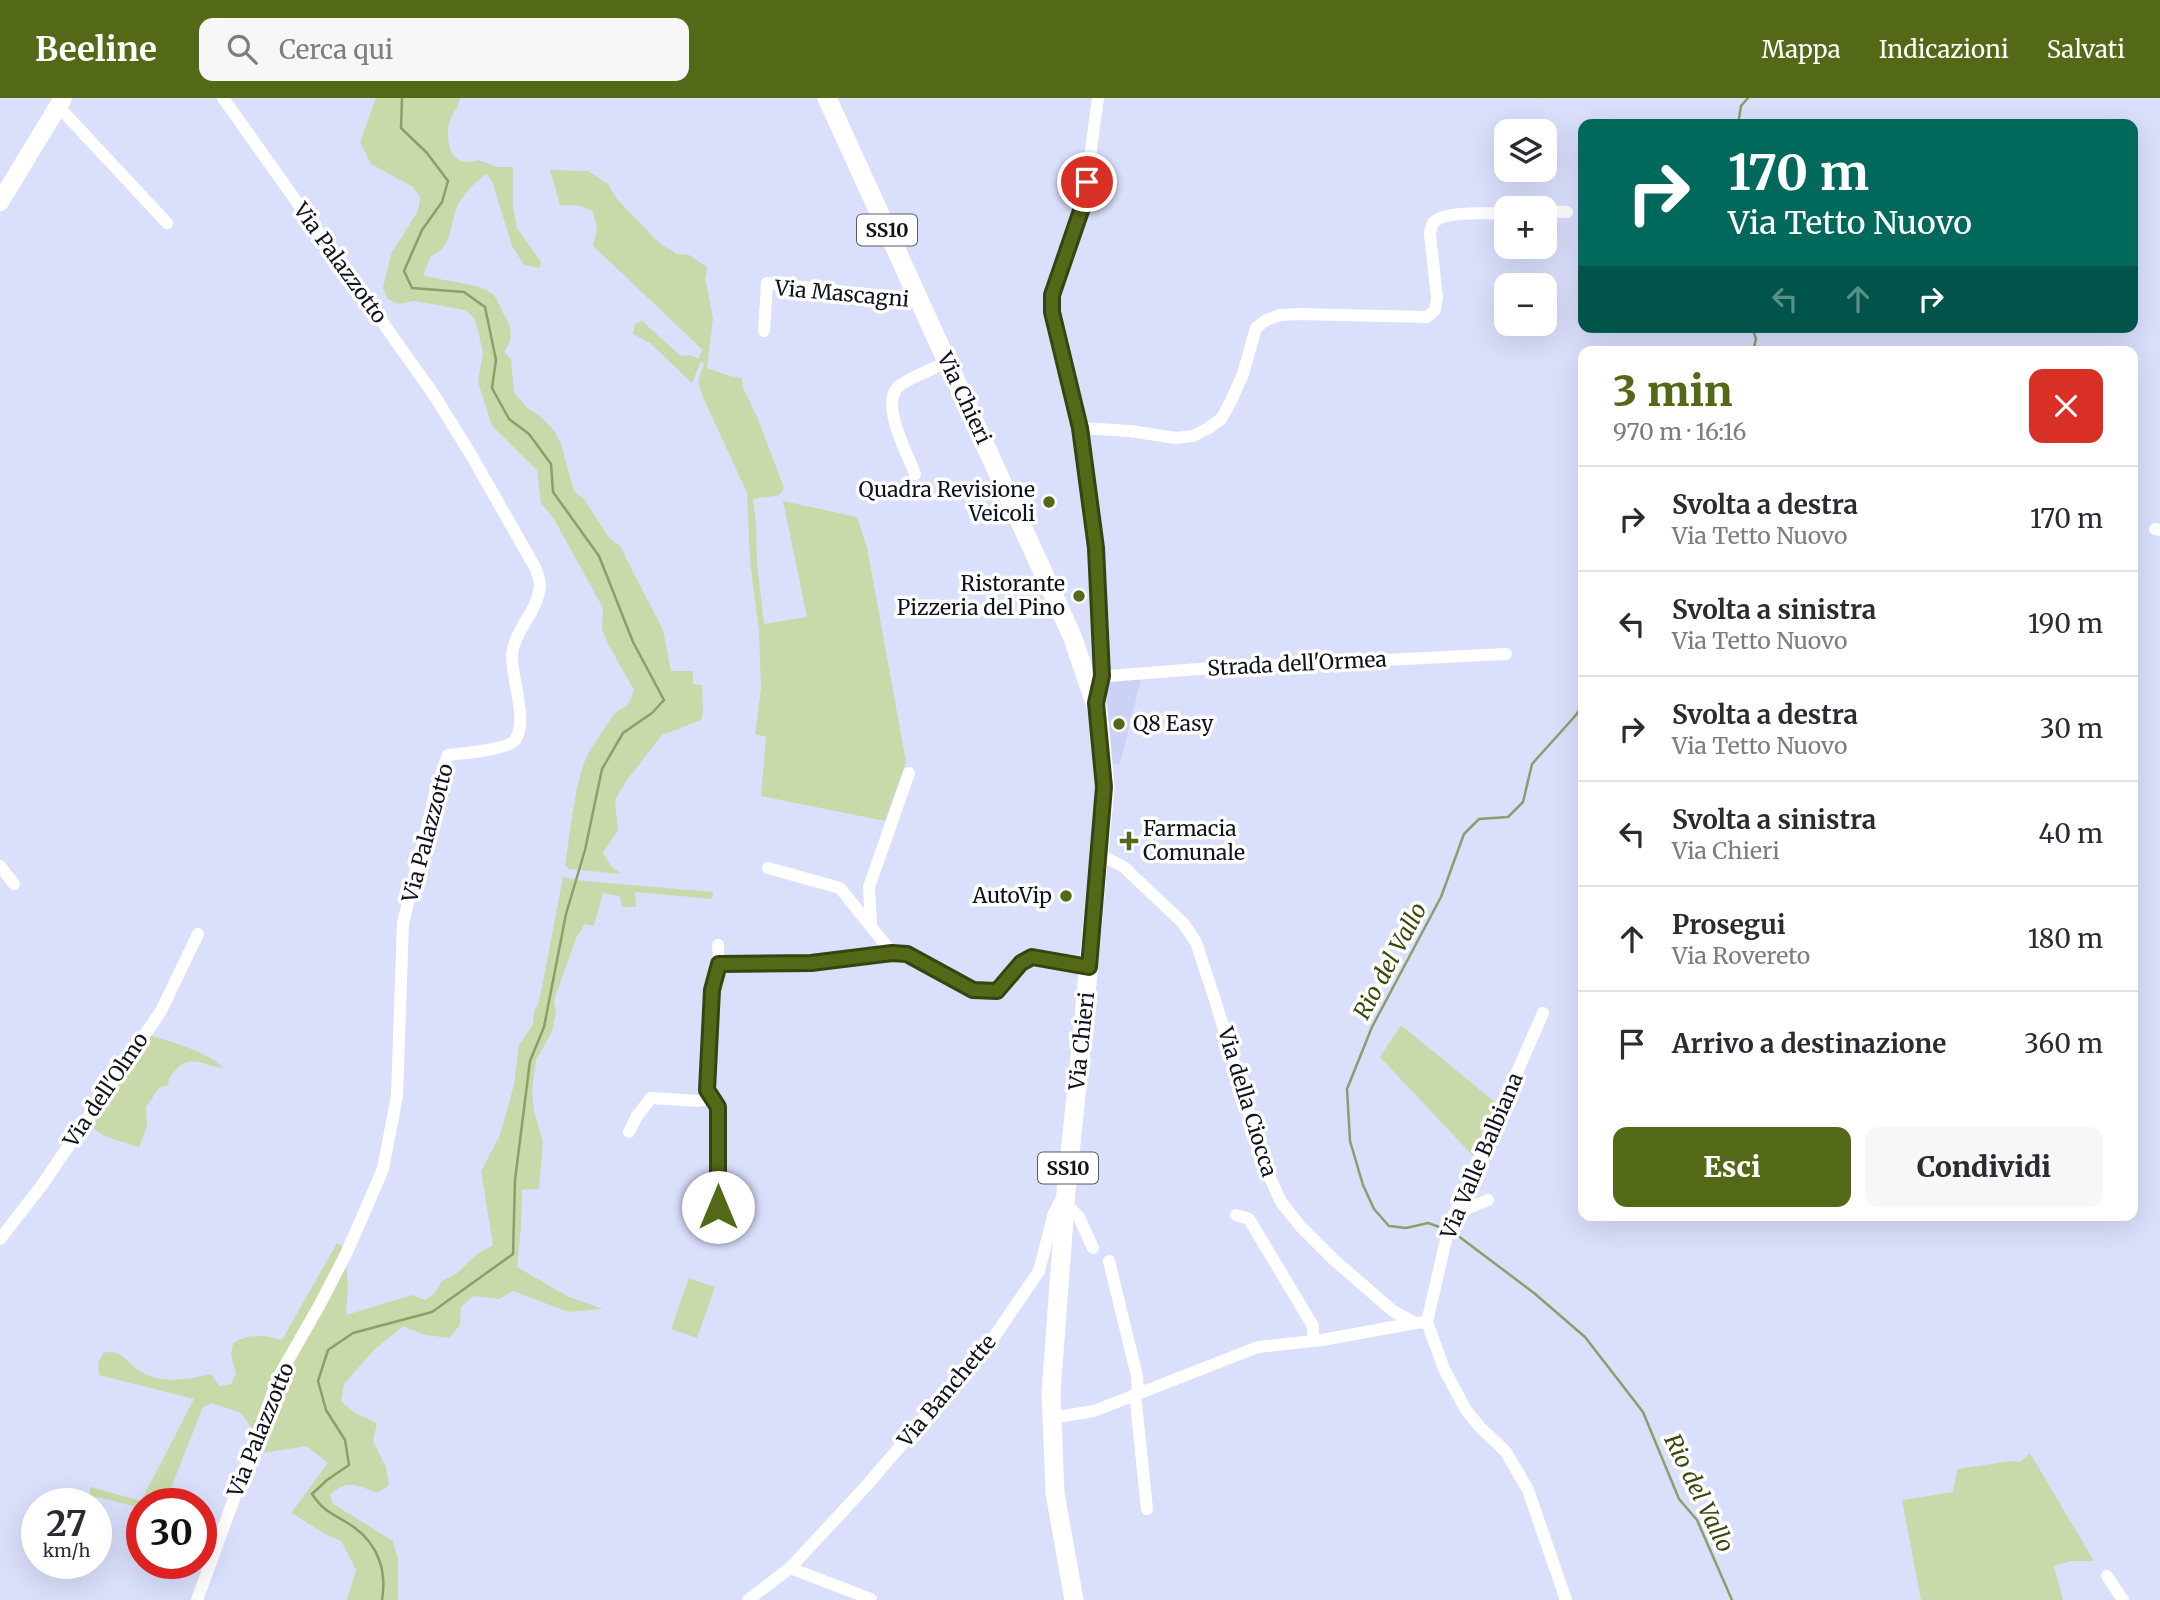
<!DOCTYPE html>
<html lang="it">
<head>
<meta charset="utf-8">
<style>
	body { margin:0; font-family:Merriweather,serif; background:#f7f7f7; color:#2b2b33; height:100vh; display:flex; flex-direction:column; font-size:26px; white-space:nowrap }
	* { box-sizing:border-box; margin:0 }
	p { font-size:23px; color:#7c7c81 }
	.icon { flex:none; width:38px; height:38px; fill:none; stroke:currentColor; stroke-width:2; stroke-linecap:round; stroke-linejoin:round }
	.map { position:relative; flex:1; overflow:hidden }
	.sheet { position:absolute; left:1578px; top:248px; width:560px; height:875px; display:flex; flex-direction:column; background:#fff; border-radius:14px; box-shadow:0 7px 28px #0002 }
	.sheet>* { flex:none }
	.hud { position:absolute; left:1578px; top:21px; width:560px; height:214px; border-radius:14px; box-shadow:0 7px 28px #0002; background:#00695c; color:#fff; overflow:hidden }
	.controls { position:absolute; left:1494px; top:21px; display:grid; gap:14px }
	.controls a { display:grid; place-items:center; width:63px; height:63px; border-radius:14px; background:#fff; box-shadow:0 7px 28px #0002; font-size:35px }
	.speed { position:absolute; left:21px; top:1390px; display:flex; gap:14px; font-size:35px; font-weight:700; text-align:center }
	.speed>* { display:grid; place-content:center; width:91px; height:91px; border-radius:50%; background:#fff; box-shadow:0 7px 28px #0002; line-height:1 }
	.speed small { font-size:18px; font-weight:400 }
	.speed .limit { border:10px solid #d22; background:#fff; color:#111 }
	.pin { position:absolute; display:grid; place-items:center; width:60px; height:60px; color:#fff; margin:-30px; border:4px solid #fff; border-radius:50%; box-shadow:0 2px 7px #0007 }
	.me { position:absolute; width:77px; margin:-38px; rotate:0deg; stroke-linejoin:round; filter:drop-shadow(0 0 5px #0008) }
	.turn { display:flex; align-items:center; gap:24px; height:147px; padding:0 35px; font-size:32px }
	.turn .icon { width:91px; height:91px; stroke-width:2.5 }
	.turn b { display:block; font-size:49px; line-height:60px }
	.lanes { display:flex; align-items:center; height:66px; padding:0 35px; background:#0003; justify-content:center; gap:35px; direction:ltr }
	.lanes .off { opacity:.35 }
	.round { display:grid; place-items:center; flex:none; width:74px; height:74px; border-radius:14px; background:#f7f7f7 }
	.headline { display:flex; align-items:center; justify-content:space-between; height:119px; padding:0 35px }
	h1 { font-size:42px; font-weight:800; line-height:52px; color:#536917 }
	.cta { display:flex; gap:14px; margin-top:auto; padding:14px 35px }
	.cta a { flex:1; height:80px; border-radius:14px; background:#536917; color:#fff; font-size:28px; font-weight:800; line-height:80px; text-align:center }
	.cta a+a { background:#f7f7f7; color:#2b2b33 }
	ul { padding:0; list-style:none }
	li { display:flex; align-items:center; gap:21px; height:105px; padding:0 35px; border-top:2px solid #e1e1e2 }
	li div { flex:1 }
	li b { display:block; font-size:26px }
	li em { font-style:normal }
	header { display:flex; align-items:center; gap:42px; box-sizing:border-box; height:98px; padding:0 35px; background:#536917; color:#fff }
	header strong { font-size:33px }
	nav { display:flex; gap:38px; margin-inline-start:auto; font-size:24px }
	.search { width:490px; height:63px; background:#f7f7f7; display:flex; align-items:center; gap:18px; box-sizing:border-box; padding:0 24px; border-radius:14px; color:#7c7c81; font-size:26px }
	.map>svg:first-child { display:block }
</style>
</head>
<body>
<header>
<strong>Beeline</strong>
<div class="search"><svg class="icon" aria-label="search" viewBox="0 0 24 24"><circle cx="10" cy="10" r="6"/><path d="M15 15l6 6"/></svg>Cerca qui</div>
<nav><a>Mappa</a><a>Indicazioni</a><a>Salvati</a></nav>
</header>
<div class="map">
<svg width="2160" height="1502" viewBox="0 0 2160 1502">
	<rect width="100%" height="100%" fill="#dadffc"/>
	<!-- built -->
	<path fill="#cbd2f5" d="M1141 581 1120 666H1113L1105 584Z"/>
	<!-- green -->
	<g fill="#c9daaa">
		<path d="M376 0H460C459 11 450 16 449 26 445 48 453 71 478 62L497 69H513V109L517 130 541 164 539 170 524 167 512 148 492 83 486 76C476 84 466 93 459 105 448 125 455 148 431 158L423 177C441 184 486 184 496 200 499 204 500 210 503 215 512 227 514 242 504 254L511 261 514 294 527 310 540 318 553 331 561 346 574 393 584 401 610 441 620 448 663 532 671 573H693V586L702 587 703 615 701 622 662 637 627 682 615 702 618 732 603 755 611 768 621 776 569 771 565 767C570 738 575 681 588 656 595 644 604 631 612 619 620 607 628 615 634 592L608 546 602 531 603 510 554 421 541 405 537 372 492 328 478 284 483 254 475 221 465 212 414 203 399 206 388 201 383 190 391 156 418 113 420 100 413 89 371 66 360 44Z"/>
		<path d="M550 72 588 73 608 86 616 100 659 145 677 156 689 157 708 170 705 179 713 220 707 270 730 278 742 280 743 290 758 321 784 390 780 397 753 401 756 425 757 464 764 526 807 519 783 403 857 419 867 449 906 664 885 723 761 698 766 639 755 636 761 591 759 534 750 464 747 395 702 297 698 283 704 266 701 263 692 285 650 245 633 236 635 226 642 223 681 258 691 257 698 261 703 252 593 148 597 131 593 113 576 107H560Z"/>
		<path d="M563 779 584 783 713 794 712 801 635 794 636 809H622L620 798 603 795 594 828 585 826 577 838 554 902 556 915 552 934 536 962 532 994 534 1013 543 1044 539 1091 522 1092 521 1130 517 1169 567 1198 603 1211 568 1214 513 1193 499 1201 473 1198 461 1209 460 1227 449 1240 425 1237 403 1228 374 1252 344 1286 341 1303 355 1315 377 1325 373 1343 386 1369 389 1387 378 1395C357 1388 348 1380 330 1397L333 1406 393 1443 398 1461V1502H347L356 1472 341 1443C319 1435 311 1426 291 1415L328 1365 306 1348 256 1356 284 1280 346 1167 348 1189 346 1217 412 1197 425 1202 435 1195 442 1183 457 1175 477 1156 493 1147 481 1073 500 1037 514 987 519 947 533 926 534 913 539 904Z"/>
		<path d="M1401 927 1496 1005 1473 1058 1380 959Z"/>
		<path d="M149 937C174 945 204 952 224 970 206 969 190 954 176 972 171 977 169 979 168 987L159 990 146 1009 147 1029 139 1049C124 1044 101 1040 91 1027Z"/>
		<path d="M337 1145 345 1150 253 1332 241 1315 212 1305 203 1309 165 1405H142V1410L89 1397 91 1389 141 1403 194 1301 99 1277 98 1265 103 1255C123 1249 129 1269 145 1276 166 1286 189 1281 211 1276L219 1288 231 1286 236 1276 231 1257 233 1245C249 1235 265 1237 282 1242Z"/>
		<path d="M689 1180 715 1189 697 1240 671 1231Z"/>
		<path d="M2030 1355 2094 1463H2071L2054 1468 2063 1502H1921L1902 1402 1953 1394 1957 1371 2010 1363 2020 1364Z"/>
	</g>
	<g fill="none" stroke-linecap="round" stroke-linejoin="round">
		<!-- stream -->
		<g stroke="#8c9e69" stroke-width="2.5">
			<path d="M1738 26 1741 8 1748 0"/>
			<path d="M1752 229 1756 241 1753 254"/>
			<path d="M1445 1131 1428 1125 1406 1130 1389 1128 1374 1111 1363 1087 1350 1043 1347 991 1372 929 1441 799 1464 736 1479 721 1508 719 1523 704 1532 666 1576 617 1584 605"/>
			<path d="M1453 1134 1534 1195 1585 1239 1643 1314 1679 1401 1697 1422 1732 1502"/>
			<path d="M382 1502C387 1473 378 1447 355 1430 336 1416 326 1417 312 1396L327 1382 349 1367 345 1342 326 1312 318 1283 328 1252 353 1235 432 1214 513 1156 515 1082 530 963 544 929 566 816 585 752 602 671 623 635 652 615 664 602 633 544 599 458 553 394 551 366 529 336 509 321 492 290 496 262 485 209 464 194 412 190 404 173 422 132 442 104 448 83 427 55 401 30 402 0"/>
		</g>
		<!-- street -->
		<g stroke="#fff" stroke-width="12">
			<path d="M58 8 167 125"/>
			<path d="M1545 113 1567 114"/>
			<path d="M764 233 767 185 918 202"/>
			<path d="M1080 330 1130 333 1176 340 1193 338 1207 331 1221 321 1231 303 1243 276 1256 230 1266 222 1280 217 1298 216 1427 219 1435 212 1437 200 1430 136C1430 134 1432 127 1433 125 1444 112 1491 116 1507 115"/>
			<path d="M915 376C908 357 880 306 898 289 906 281 935 270 947 264"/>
			<path d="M2155 431 2160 432"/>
			<path d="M1095 579 1199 571 1506 556"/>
			<path d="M1096 604 1102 578 1096 450 1080 330 1052 213V197L1084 104 1098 0"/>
			<path d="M1100 757 1124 769 1130 775 1183 825 1196 844 1216 905 1264 1066 1281 1104 1301 1129 1333 1161 1393 1213 1415 1225 1427 1224"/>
			<path d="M0 768 14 786"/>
			<path d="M768 770 840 790 892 855 907 856 973 892 997 893 1021 865 1032 859 1089 868"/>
			<path d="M871 828 869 789 909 675"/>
			<path d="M719 866 811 865 892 855"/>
			<path d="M1543 915 1449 1129 1427 1224 1444 1271 1466 1312 1479 1328 1506 1354 1528 1392 1566 1502"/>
			<path d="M629 1034 637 1018 651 1000 699 1003 712 999"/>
			<path d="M1065 1105 1079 1119 1093 1150"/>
			<path d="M718 1109V1009L707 992 712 892 719 866 718 847"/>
			<path d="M1454 1116 1488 1102"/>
			<path d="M1236 1117 1249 1121 1313 1228V1242"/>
			<path d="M0 1141 42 1087 161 913 198 836"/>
			<path d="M1109 1163 1137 1278 1138 1294"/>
			<path d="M1135 1296 1147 1411"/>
			<path d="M1051 1320 1094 1313 1258 1249 1322 1242 1415 1225"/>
			<path d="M790 1470 871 1501"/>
			<path d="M2107 1478 2123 1502"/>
			<path d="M197 1502 279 1278 319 1208 347 1154 383 1071 397 998 403 825 437 688 448 657C463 655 508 652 515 642 529 623 511 580 512 557 514 532 539 512 540 487 540 482 537 476 536 471L470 355 432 294 223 0"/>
			<path d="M748 1502 790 1470 868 1386 994 1239 1039 1173 1054 1115 1062 1100"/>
		</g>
		<!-- secondary -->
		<path stroke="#fff" stroke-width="18" d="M0 104 63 0"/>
		<!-- primary -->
		<path stroke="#fff" stroke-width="19" d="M827 0 1072 538 1098 614 1105 689 1082 940 1066 1094 1051 1294 1055 1395 1074 1502"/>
	</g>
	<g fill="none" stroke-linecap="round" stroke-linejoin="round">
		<defs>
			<path id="route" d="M718 1109V1009L707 992 712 892 719 866 811 865 892 855 907 856 973 892 997 893 1021 865 1032 859 1089 869 1104 689 1096 605 1102 578 1096 450 1080 330 1052 214V197L1084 104 1087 84"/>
		</defs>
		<!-- route casing -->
		<use href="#route" stroke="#36440f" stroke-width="18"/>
		<!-- route -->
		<use href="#route" stroke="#536917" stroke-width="12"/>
	</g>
	<!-- markers -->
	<g fill="#536917" stroke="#fff" stroke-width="2.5">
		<circle cx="1049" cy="404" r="7"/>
		<circle cx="1079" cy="498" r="7"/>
		<circle cx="1119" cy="626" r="7"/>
		<path d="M1125.5 732.5h7v7h7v7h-7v7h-7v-7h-7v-7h7z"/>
		<circle cx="1066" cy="798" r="7"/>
	</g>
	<g text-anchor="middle" stroke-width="7" stroke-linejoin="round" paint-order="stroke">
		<!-- shield labels -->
		<g fill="#fff" stroke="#585a60" stroke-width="2">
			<rect x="857" y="116.5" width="60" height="31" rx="5"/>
			<rect x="1038" y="1054.5" width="60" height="31" rx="5"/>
		</g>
		<g font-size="19" font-weight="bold" fill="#11131c">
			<text x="887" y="139">SS10</text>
			<text x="1068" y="1077">SS10</text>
		</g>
		<!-- street labels -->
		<g font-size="21" fill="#11131c" stroke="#fff">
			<text transform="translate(340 165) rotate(54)" y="7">Via Palazzotto</text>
			<text transform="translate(842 196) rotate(5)" y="7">Via Mascagni</text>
			<text transform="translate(964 300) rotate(65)" y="7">Via Chieri</text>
			<text transform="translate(1297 566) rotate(-3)" y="7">Strada dell'Ormea</text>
			<text transform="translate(428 735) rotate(-75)" y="7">Via Palazzotto</text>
			<text transform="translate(1082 943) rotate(-84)" y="7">Via Chieri</text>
			<text transform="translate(106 992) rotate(-56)" y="7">Via dell'Olmo</text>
			<text transform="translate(1247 1004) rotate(73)" y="7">Via della Ciocca</text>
			<text transform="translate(1482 1058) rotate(-67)" y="7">Via Valle Balbiana</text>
			<text transform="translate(947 1293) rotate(-50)" y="7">Via Banchette</text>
			<text transform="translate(261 1332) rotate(-68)" y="7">Via Palazzotto</text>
		</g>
		<!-- poi labels -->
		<g font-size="21" fill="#11131c" stroke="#fff" text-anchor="end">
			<text x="1035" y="399">Quadra Revisione<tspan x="1035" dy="24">Veicoli</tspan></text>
			<text x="1065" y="493">Ristorante<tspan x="1065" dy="24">Pizzeria del Pino</tspan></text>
			<text x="1133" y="633" text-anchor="start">Q8 Easy</text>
			<text x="1143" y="738" text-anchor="start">Farmacia<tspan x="1143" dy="24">Comunale</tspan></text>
			<text x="1052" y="805">AutoVip</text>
		</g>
		<!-- water labels -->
		<g font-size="23" font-style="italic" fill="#39490b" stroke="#fff">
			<text transform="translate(1390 863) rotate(-62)" y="8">Rio del Vallo</text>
			<text transform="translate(1699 1395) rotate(64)" y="8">Rio del Vallo</text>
		</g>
	</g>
</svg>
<div class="controls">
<a><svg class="icon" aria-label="layers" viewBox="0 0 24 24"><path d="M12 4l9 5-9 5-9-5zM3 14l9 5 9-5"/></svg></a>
<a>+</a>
<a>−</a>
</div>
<div class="speed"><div>27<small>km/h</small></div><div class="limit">30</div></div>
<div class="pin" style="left:1087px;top:84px;background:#d93025"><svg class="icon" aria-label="arrive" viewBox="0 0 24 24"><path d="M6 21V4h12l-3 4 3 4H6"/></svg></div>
<svg class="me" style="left:718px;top:1109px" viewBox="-20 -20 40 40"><circle r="19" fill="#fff"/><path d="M0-13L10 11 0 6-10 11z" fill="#536917"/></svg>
<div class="hud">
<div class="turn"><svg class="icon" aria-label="right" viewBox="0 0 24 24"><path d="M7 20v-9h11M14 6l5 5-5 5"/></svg><div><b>170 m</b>Via Tetto Nuovo</div></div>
<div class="lanes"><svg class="icon off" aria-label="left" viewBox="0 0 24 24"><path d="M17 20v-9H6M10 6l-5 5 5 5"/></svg><svg class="icon off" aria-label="ahead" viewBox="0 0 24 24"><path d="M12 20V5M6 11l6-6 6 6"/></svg><svg class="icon" aria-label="right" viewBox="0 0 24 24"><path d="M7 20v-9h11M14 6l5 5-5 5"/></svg></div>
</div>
<section class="sheet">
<div class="headline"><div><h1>3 min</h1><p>970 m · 16:16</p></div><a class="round" style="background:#d93025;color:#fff"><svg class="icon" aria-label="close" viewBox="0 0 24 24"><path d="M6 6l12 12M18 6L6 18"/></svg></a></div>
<ul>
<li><svg class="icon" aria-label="right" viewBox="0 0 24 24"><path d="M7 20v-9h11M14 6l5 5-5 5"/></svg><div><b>Svolta a destra</b><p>Via Tetto Nuovo</p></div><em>170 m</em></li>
<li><svg class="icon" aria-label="left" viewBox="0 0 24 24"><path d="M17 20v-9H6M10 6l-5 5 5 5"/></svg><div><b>Svolta a sinistra</b><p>Via Tetto Nuovo</p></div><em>190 m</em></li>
<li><svg class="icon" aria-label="right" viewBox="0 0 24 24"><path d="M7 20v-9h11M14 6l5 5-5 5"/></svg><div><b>Svolta a destra</b><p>Via Tetto Nuovo</p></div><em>30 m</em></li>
<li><svg class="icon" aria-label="left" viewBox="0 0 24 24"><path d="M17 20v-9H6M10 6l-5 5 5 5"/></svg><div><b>Svolta a sinistra</b><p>Via Chieri</p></div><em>40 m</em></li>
<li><svg class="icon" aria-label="ahead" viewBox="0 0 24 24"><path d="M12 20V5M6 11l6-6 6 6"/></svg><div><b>Prosegui</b><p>Via Rovereto</p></div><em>180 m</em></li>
<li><svg class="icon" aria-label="arrive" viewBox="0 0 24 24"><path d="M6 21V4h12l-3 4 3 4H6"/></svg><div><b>Arrivo a destinazione</b></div><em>360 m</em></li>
</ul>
<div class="cta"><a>Esci</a><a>Condividi</a></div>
</section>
</div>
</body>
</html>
